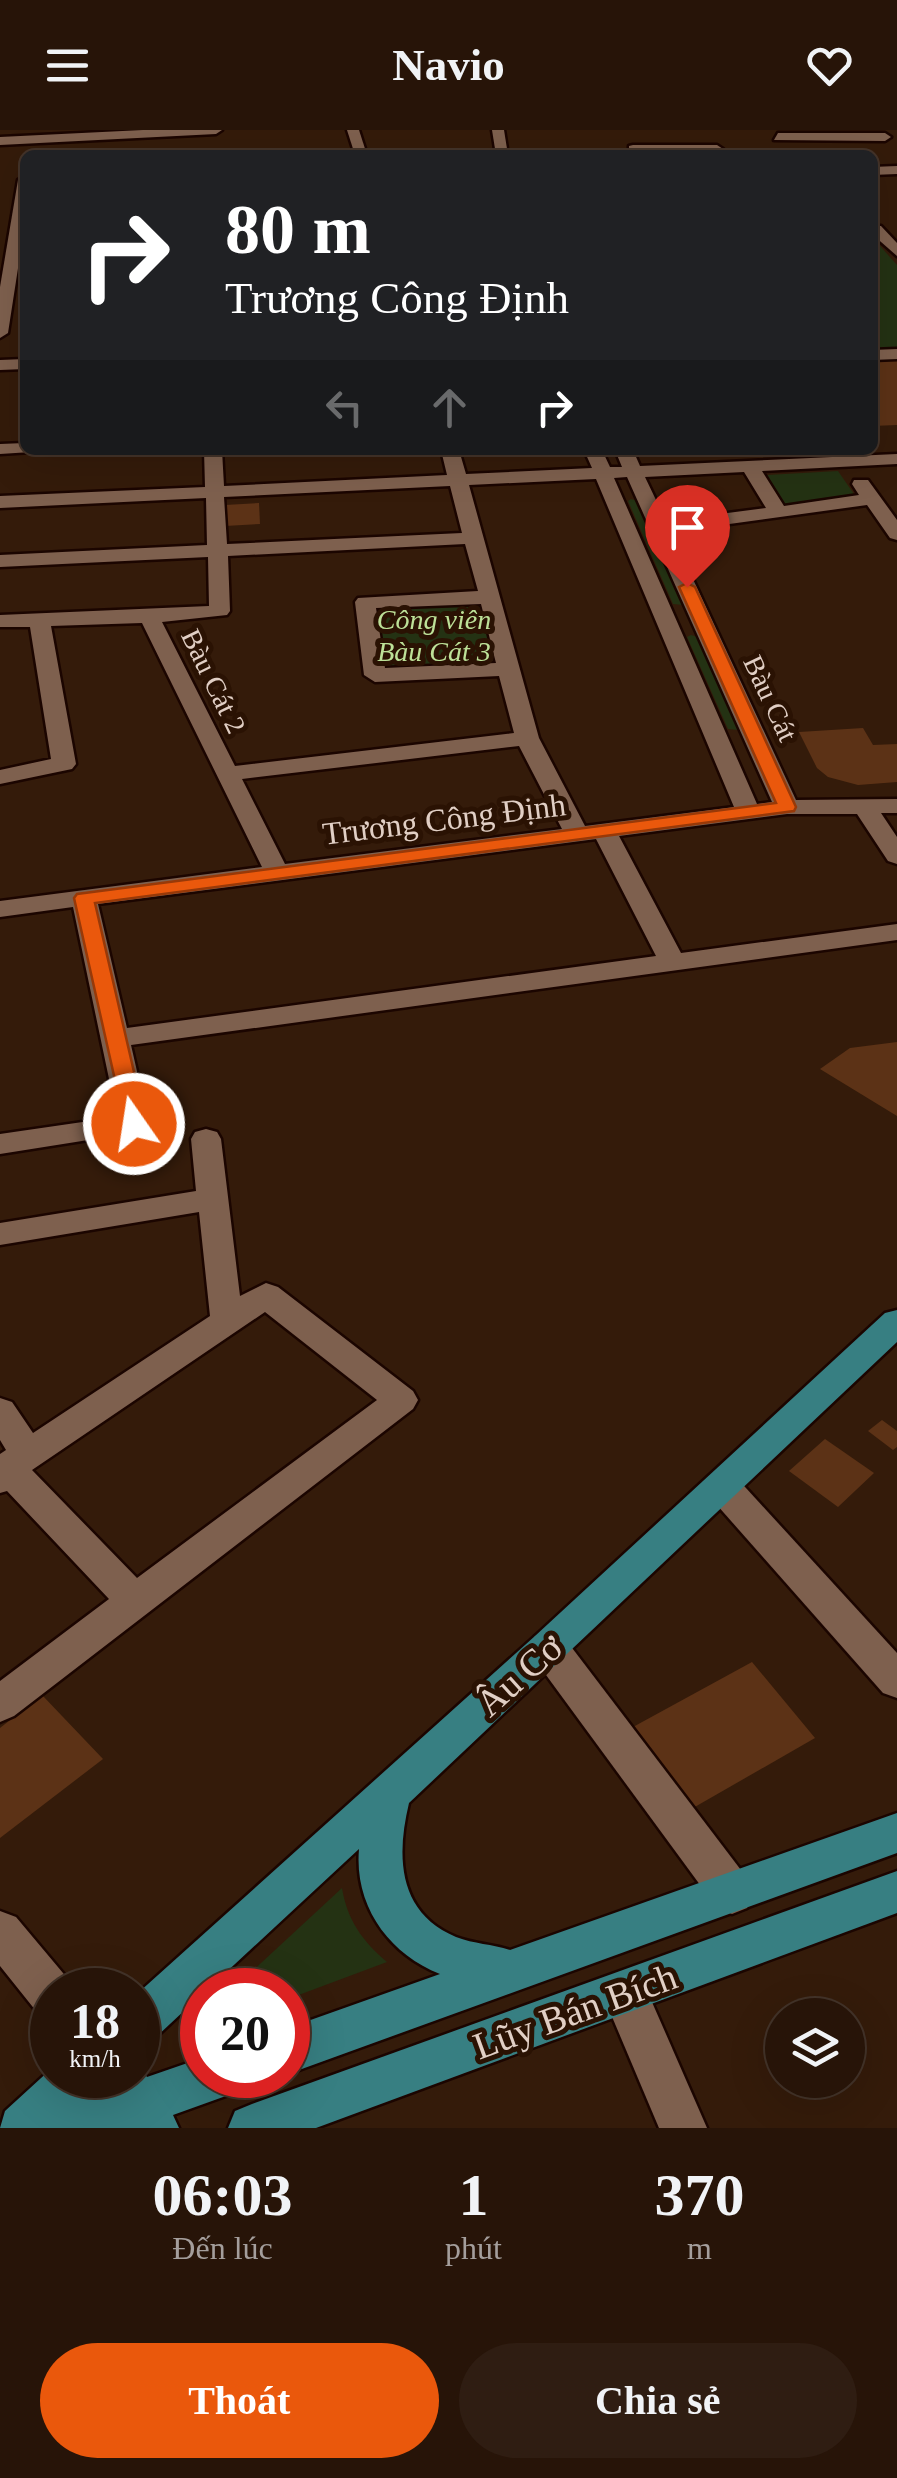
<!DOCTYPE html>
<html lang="vi">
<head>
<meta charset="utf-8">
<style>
	body { margin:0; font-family:"Times New Roman",serif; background:#2f1d12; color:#f1f3f6; height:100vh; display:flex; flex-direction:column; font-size:38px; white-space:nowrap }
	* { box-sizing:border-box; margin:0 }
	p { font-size:32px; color:#a49e9c }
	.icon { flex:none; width:55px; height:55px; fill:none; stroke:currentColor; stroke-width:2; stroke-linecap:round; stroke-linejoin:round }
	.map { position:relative; height:1998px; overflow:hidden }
	.details { display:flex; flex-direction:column; background:#271408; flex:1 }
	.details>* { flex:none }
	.banner { position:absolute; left:20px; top:20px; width:858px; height:305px; border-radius:15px; box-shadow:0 10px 40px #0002,0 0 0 2px #433329; background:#202124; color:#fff; overflow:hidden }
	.buttons { position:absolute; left:765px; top:1868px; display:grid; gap:20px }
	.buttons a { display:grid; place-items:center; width:100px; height:100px; border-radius:50%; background:#271408; box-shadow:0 10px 40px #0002,0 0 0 2px #433329; font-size:50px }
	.speed { position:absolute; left:30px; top:1838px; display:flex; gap:20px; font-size:50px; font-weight:700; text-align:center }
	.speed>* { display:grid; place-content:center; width:130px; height:130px; border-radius:50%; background:#271408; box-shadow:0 10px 40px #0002,0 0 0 2px #433329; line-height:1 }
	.speed small { font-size:25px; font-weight:400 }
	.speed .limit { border:15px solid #d22; background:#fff; color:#111 }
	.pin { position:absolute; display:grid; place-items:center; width:85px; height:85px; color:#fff; margin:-102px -42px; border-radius:50% 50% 50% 0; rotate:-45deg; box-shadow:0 0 10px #0007 }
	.pin .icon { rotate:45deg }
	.me { position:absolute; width:110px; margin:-55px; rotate:347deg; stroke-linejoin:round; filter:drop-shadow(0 0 8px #0008) }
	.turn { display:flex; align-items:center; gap:35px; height:210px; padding:0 40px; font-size:45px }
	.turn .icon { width:130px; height:130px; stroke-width:2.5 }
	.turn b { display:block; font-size:70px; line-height:85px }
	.lanes { display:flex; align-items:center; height:95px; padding:0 40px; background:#0003; justify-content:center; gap:50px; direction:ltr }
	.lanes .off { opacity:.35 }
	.eta { display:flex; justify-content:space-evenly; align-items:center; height:170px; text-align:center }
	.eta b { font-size:60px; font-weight:700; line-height:70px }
	.button { display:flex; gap:20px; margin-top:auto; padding:20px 40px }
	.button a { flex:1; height:115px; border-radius:60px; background:#ea580c; color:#fff; font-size:40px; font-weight:700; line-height:115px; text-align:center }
	.button a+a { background:#2f1d12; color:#f1f3f6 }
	header { display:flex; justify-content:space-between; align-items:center; height:130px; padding:0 40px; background:#271408; font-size:45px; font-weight:700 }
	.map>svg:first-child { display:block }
</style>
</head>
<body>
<header><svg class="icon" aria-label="menu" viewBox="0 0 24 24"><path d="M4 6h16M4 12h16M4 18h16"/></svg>Navio<svg class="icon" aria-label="heart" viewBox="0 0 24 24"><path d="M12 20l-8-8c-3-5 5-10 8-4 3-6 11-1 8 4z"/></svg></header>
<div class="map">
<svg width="897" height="1998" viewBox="0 0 897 1998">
	<rect width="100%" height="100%" fill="#341b0a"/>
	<!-- green -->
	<g fill="#243213">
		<path d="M873 108 897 135V221L873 222Z"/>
		<path d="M838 341 856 367 786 377 767 345Z"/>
		<path d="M631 369 638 371 683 475 673 474 628 371Z"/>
		<path d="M481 470 498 536 383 541 372 474Z"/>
		<path d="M691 505 698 507 739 600 728 599 687 507Z"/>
		<path d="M342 1758C347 1789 362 1811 387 1832L288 1869V1860H232Z"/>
	</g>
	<!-- building -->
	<g fill="#5c3216">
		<path d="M897 229V295L872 296V231Z"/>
		<path d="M259 373 260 394 225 396V375Z"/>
		<path d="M863 598 873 615 897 614V652L858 655 828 647 817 638 799 602Z"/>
		<path d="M897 912V986L820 939 850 918Z"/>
		<path d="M882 1290 897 1301V1317L893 1320 868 1301Z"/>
		<path d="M825 1309 874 1343 838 1377 789 1341Z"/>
		<path d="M752 1532 815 1608 693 1678 633 1597Z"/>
		<path d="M42 1565 103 1629 0 1708V1598Z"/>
	</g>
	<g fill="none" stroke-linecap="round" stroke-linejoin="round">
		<defs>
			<g id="minor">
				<path d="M143 0H222L216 4 0 15V7Z"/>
				<path d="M347 0H359L367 25H355Z"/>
				<path d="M492 0H504L508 25H496Z"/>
				<path d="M778 3H885L891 7 885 11 774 10Z"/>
				<path d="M633 15H717L723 19 717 23 629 22V16Z"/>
				<path d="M897 36V44L872 45V37Z"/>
				<path d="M25 46V93L8 203 0 208V157L18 50Z"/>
				<path d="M872 96H881L897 113V126L872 104Z"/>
				<path d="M897 219V229L872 230V220Z"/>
				<path d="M25 229V239L0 240V230Z"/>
				<path d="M25 313V320L31 322 0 324V314Z"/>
				<path d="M204 320H222L224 356 447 345 441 320H459L466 344 592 338 584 320H602L610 337H622L615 320H633L640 336 897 324V334L762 341 784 376 859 365 852 354 854 350H868L897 390V410L890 408 867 375 671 402 796 670 897 669V683H881L897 707V734L888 731 857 684H787L619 706 681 823 897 794V810L131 915 149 994 145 1001 0 1024V1004L117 987 73 777 0 787V771L262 737 142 493 51 496 76 634 72 639 0 654V640L51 629 30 497H0V485L209 476 208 427 0 437V425L207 415 206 368 0 378V366L205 357ZM744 342 766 378 666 391 645 347ZM627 347 772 672 757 674 614 348ZM596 349 734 677 585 696 539 608 469 355ZM450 356 462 403 227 414 224 367ZM465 414 478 461 358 468 355 472 364 545 375 552 499 546 514 603 235 636 162 492 227 485 230 481 228 426ZM481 474 496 533 385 538 376 478ZM519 616 562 699 285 734 242 649ZM596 709 656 826 127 898 98 774Z"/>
				<path d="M206 999 217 1002 221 1009 240 1166 266 1153 278 1157 413 1261 418 1270 413 1279 14 1586 0 1592V1551L109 1469 7 1361 0 1363V1324L6 1320 0 1310V1268L12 1272 33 1303 210 1186 199 1082 0 1115V1093L196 1061 191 1009 195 1002ZM265 1182 377 1270 137 1448 32 1340Z"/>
				<path d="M722 1342 735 1346 897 1523V1568L883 1563 709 1366 704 1356 709 1346Z"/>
				<path d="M549 1501 563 1506 747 1748 754 1763 747 1778 732 1784 717 1778 535 1530 529 1518 535 1506Z"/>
				<path d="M0 1781 16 1787 68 1849 73 1860H52V1887L36 1881 0 1836Z"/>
				<path d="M625 1841 641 1847 707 1998H659L602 1863 609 1847Z"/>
			</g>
			<g id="major">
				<path d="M897 1180V1212L409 1673C396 1727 398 1783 456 1807 474 1814 492 1814 510 1820L897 1683V1723L288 1944V1898L440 1844C389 1824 354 1776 359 1719L207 1860H202V1864L154 1909 138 1916V1863L535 1506 885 1183Z"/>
				<path d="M897 1741V1783L316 1998H228L235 1981 252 1974Z"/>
				<path d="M202 1928V1945H243L237 1962 173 1985 179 1998H0L5 1981 52 1938V1945H138V1935L147 1947Z"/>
			</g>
		</defs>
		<!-- minor casing -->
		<use href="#minor" stroke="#1b0500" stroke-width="5"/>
		<!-- major casing -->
		<use href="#major" stroke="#1b0500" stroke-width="5"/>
		<!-- minor -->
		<use href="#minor" fill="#7e604e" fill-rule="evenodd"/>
		<!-- major -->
		<use href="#major" fill="#377f82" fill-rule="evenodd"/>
	</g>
	<!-- route -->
	<path fill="#ea580c" stroke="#983908" stroke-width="2.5" d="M687 453 695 457 796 677 794 681 95 773 146 994 142 999H126L74 768 77 764 776 673 679 457Z"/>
	<g text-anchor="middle" stroke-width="10" stroke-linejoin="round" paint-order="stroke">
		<!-- far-park labels -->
		<g font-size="28" font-style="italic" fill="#bde198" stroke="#2a1203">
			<text x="434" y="499">Công viên<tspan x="434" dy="32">Bàu Cát 3</tspan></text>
		</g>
		<!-- far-street labels -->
		<g font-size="28" fill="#e1cfc5" stroke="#2a1203">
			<text transform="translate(214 551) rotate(64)" y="10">Bàu Cát 2</text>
			<text transform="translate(771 568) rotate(65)" y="10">Bàu Cát</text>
		</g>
		<!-- street labels -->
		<g font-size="32" fill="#e1cfc5" stroke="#2a1203">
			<text transform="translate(444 689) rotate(-7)" y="11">Trương Công Định</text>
		</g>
		<!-- near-street labels -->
		<g font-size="38" fill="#e1cfc5" stroke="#2a1203">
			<text transform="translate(519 1545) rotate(-42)" y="13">Âu Cơ</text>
			<text transform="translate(575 1881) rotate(-20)" y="13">Lũy Bán Bích</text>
		</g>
	</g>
</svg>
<div class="buttons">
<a><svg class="icon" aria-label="layers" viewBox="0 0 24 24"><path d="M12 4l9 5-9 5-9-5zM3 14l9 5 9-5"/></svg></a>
</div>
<div class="speed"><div>18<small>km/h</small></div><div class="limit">20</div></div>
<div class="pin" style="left:687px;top:457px;background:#d93025"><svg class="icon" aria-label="arrive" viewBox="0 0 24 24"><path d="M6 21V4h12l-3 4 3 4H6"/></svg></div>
<svg class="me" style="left:134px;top:994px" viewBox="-20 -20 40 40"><circle r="17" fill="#ea580c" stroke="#fff" stroke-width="3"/><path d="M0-11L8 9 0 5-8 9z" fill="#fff"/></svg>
<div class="banner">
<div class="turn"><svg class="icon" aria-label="right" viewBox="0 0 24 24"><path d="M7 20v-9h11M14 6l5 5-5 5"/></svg><div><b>80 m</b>Trương Công Định</div></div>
<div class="lanes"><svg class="icon off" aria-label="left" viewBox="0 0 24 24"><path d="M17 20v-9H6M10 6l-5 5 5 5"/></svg><svg class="icon off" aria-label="ahead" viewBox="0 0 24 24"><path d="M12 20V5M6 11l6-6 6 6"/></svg><svg class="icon" aria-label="right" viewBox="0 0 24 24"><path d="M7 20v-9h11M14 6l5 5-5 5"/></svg></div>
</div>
</div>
<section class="details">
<div class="eta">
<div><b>06:03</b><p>Đến lúc</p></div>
<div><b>1</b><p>phút</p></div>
<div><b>370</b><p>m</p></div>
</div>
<div class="button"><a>Thoát</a><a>Chia sẻ</a></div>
</section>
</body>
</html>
